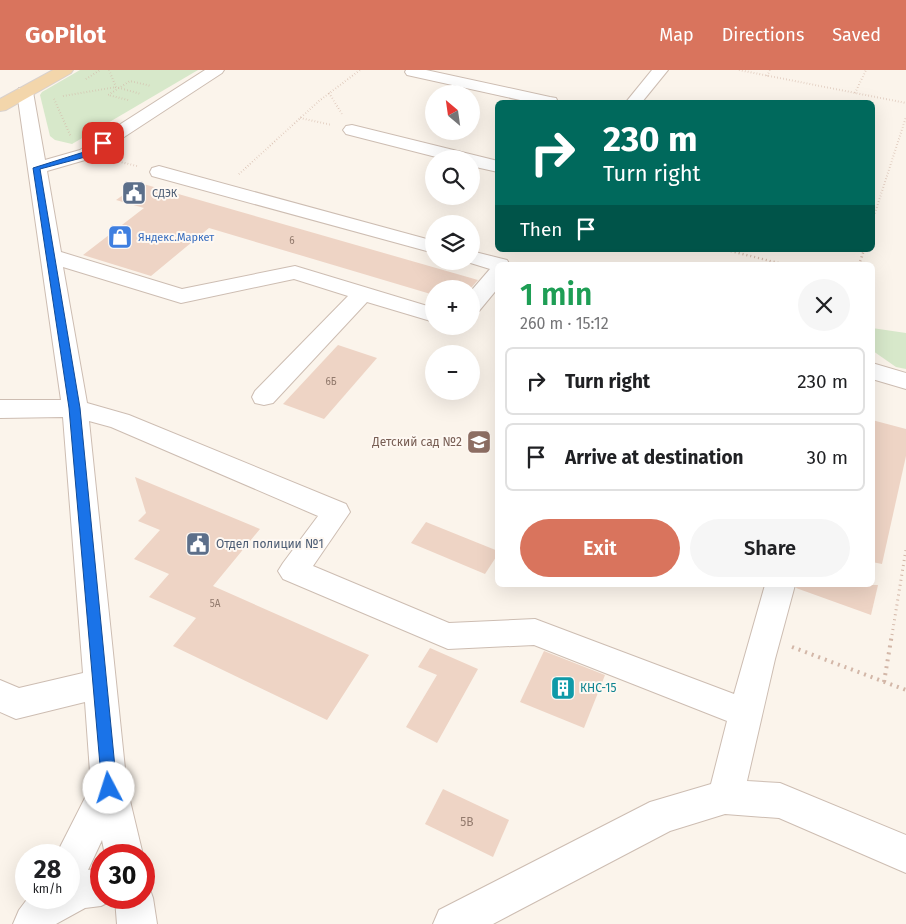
<!DOCTYPE html>
<html lang="en">
<head>
<meta charset="utf-8">
<style>
	body { margin:0; font-family:"Fira Sans",sans-serif; background:#f6f6f6; color:#202124; height:100vh; display:flex; flex-direction:column; font-size:19px; white-space:nowrap }
	* { box-sizing:border-box; margin:0 }
	p { font-size:16px; color:#757577 }
	.icon { flex:none; width:28px; height:28px; fill:none; stroke:currentColor; stroke-width:2; stroke-linecap:round; stroke-linejoin:round }
	.map { position:relative; flex:1; overflow:hidden }
	.panel { position:absolute; left:495px; top:192px; width:380px; height:325px; display:flex; flex-direction:column; background:#fff; border-radius:8px; box-shadow:0 5px 20px #0002 }
	.panel>* { flex:none }
	.guide { position:absolute; left:495px; top:30px; width:380px; height:152px; border-radius:8px; box-shadow:0 5px 20px #0002; background:#00695c; color:#fff; overflow:hidden }
	.needle { width:32px; rotate:331deg }
	.tools { position:absolute; left:425px; top:15px; display:grid; gap:10px }
	.tools a { display:grid; place-items:center; width:55px; height:55px; border-radius:50%; background:#fff; box-shadow:0 5px 20px #0002; font-size:25px }
	.speed { position:absolute; left:15px; top:774px; display:flex; gap:10px; font-size:25px; font-weight:700; text-align:center }
	.speed>* { display:grid; place-content:center; width:65px; height:65px; border-radius:50%; background:#fff; box-shadow:0 5px 20px #0002; line-height:1 }
	.speed small { font-size:12px; font-weight:400 }
	.speed .limit { border:8px solid #d22; background:#fff; color:#111 }
	.pin { position:absolute; display:grid; place-items:center; width:42px; height:42px; color:#fff; margin:-21px; border-radius:10px; box-shadow:0 2px 8px #0006 }
	.me { position:absolute; width:55px; margin:-28px; rotate:355deg; stroke-linejoin:round; filter:drop-shadow(0 0 4px #0008) }
	.turn { display:flex; align-items:center; gap:18px; height:105px; padding:0 25px; font-size:22px }
	.turn .icon { width:65px; height:65px; stroke-width:2.5 }
	.turn b { display:block; font-size:35px; line-height:42px }
	.then { display:flex; align-items:center; height:48px; padding:0 25px; background:#0003; gap:10px; font-size:19px }
	.round { display:grid; place-items:center; flex:none; width:52px; height:52px; border-radius:26px; background:#f6f6f6 }
	.overview { display:flex; align-items:center; justify-content:space-between; height:85px; padding:0 25px }
	h1 { font-size:30px; font-weight:600; line-height:38px; color:#1e9e55 }
	.primary-button { display:flex; gap:10px; margin-top:auto; padding:10px 25px }
	.primary-button a { flex:1; height:58px; border-radius:30px; background:#d9745d; color:#fff; font-size:20px; font-weight:600; line-height:58px; text-align:center }
	.primary-button a+a { background:#f6f6f6; color:#202124 }
	ul { padding:0; list-style:none }
	li { display:flex; align-items:center; gap:15px; height:68px; margin:0 10px 8px; padding:0 15px; border:2px solid #e0e0e0; border-radius:8px }
	li div { flex:1 }
	li b { display:block; font-size:19px }
	li em { font-style:normal }
	header { display:flex; align-items:center; gap:30px; box-sizing:border-box; height:70px; padding:0 25px; background:#d9745d; color:#fff }
	header strong { font-size:24px }
	nav { display:flex; gap:28px; margin-inline-start:auto; font-size:18px }
	.map>svg:first-child { display:block }
</style>
</head>
<body>
<header>
<strong>GoPilot</strong>
<nav><a>Map</a><a>Directions</a><a>Saved</a></nav>
</header>
<div class="map">
<svg width="906" height="854" viewBox="0 0 906 854">
	<rect width="100%" height="100%" fill="#fbf4eb"/>
	<!-- green -->
	<g fill="#d7e8ca">
		<path d="M80 0H198L72 74 55 70 50 66 40 25 42 22Z"/>
		<path d="M872 258 906 263V299L896 297 873 281Z"/>
	</g>
	<!-- building -->
	<g fill="#eed4c5">
		<path d="M140 113 356 175 478 210 470 219H434V225L209 158 151 206 83 185 144 138 116 130Z"/>
		<path d="M338 275 377 288 324 349 283 334Z"/>
		<path d="M872 350 906 359V386L882 494 872 492Z"/>
		<path d="M135 407 260 459 213 516 369 585 327 650 173 576 196 548 149 527 169 504 134 489 160 460 138 451 146 443Z"/>
		<path d="M426 452 498 481V484L485 504 411 473Z"/>
		<path d="M797 515H878L871 545 796 518Z"/>
		<path d="M430 578 478 599 437 673 406 657 437 605 418 597Z"/>
		<path d="M544 581 605 605 584 658 520 632Z"/>
		<path d="M443 719 509 750 493 787 425 754Z"/>
	</g>
	<g fill="none" stroke-linecap="round" stroke-linejoin="round">
		<defs>
			<g id="minor">
				<path d="M205 0H224L222 3 92 88 47 101 61 182 182 219 295 196 434 238V252L367 232 273 333 264 335 255 333 252 327 255 321 348 226 294 209 181 233 63 197 87 333 129 345 346 434 350 442 313 496 449 553 535 549 734 624 765 515H795L775 589 747 711 780 713 906 765V803L779 748 725 744 670 761 493 854H433L439 840 650 732 711 714 727 651 534 575 448 579 283 509 278 501 283 493 318 446 111 357 89 351 127 718 143 785H105L102 770 88 800 101 798V828H144V813L148 814 153 828 157 854H117L115 829 101 836 85 838 56 854H13L19 840 28 828H69V785H56L91 716 85 632 16 649 0 642V610L19 618 83 603 63 347 0 348V330H61L17 22 19 18H31L33 22 45 90 80 80Z"/>
				<path d="M406 0H426L550 27 556 28 558 32H529L407 5 405 2Z"/>
				<path d="M652 0H668L642 32H626Z"/>
				<path d="M352 55 498 91V102L471 96V89H444L346 64 343 60 346 56Z"/>
				<path d="M159 96 434 171V183L152 106 150 102 152 98Z"/>
				<path d="M471 181 507 190 510 195H498V218L479 241 471 243V221L490 199 464 191H471Z"/>
				<path d="M872 293 906 303V319L872 309Z"/>
			</g>
			<path id="major" d="M53 0H73L71 3 6 40 0 41V29Z"/>
		</defs>
		<!-- minor casing -->
		<use href="#minor" stroke="#cdbdb2" stroke-width="2"/>
		<!-- major casing -->
		<use href="#major" stroke="#d8d1ce" stroke-width="2"/>
		<!-- path-far3 -->
		<g stroke="#d3b7a8" stroke-width="2" stroke-dasharray="0.5 2.5" stroke-linecap="butt">
			<path d="M109 0 116 17 141 24"/>
			<path d="M739 0 906 33"/>
			<path d="M767 6 770 0"/>
			<path d="M86 9 100 0"/>
			<path d="M329 23 342 44"/>
			<path d="M855 23 866 0"/>
			<path d="M63 26 116 17"/>
			<path d="M54 29 71 67"/>
			<path d="M128 30 108 25 130 11 151 16"/>
			<path d="M300 48 332 55"/>
			<path d="M116 91 137 96"/>
			<path d="M239 104 319 31 360 0"/>
			<path d="M873 149 906 47"/>
		</g>
		<!-- path-far2 -->
		<g stroke="#d3b7a8" stroke-width="2.5" stroke-dasharray="1 3" stroke-linecap="butt">
			<path d="M872 153 874 147"/>
			<path d="M727 180 786 195"/>
			<path d="M859 195 864 180"/>
		</g>
		<!-- path-far1 -->
		<path stroke="#d3b7a8" stroke-width="3" stroke-dasharray="1 4" stroke-linecap="butt" d="M892 565 906 479"/>
		<!-- path -->
		<g stroke="#d3b7a8" stroke-width="4" stroke-dasharray="2 5" stroke-linecap="butt">
			<path d="M792 577 906 620"/>
			<path d="M884 612 892 564"/>
		</g>
		<!-- minor -->
		<use href="#minor" fill="#fff" fill-rule="evenodd"/>
		<!-- major -->
		<use href="#major" fill="#f3d6ab" fill-rule="evenodd"/>
	</g>
	<!-- route -->
	<path fill="#1a73e8" stroke="#114b97" d="M103 71 106 73 105 75 89 86 40 99 80 338 117 718 114 723 109 725 104 723 102 718 69 338 33 98 84 82Z"/>
	<!-- icons -->
	<defs>
		<symbol id="civic-square" viewBox="-11 -11 22 22"><rect x="-9" y="-9" width="18" height="18" rx="4" fill="#5c6f8a" stroke="#fef8f2"/><path d="M-.6-6.5H3V-4.5H.6V-3L4-1V1h2V6H-6V1h2V-1L-.6-3ZM-1.2 2.5V6h2.4V2.5Z" fill="#fff"/></symbol>
		<symbol id="shop-square" viewBox="-11 -11 22 22"><rect x="-9" y="-9" width="18" height="18" rx="4" fill="#3f7fe0" stroke="#fef8f2"/><path d="M-5-2.5h2.3a2.7 3.5 0 0 1 5.4 0H5L5.5 6h-11ZM-1.5-2.5h3a1.5 2.3 0 0 0-3 0Z" fill="#fff"/></symbol>
		<symbol id="school-square" viewBox="-11 -11 22 22"><rect x="-9" y="-9" width="18" height="18" rx="4" fill="#8d6e63" stroke="#fef8f2"/><path d="M0-5L7-2L0 1L-7-2ZM-4 1L0 2.5L4 1V4Q0 6-4 4Z" fill="#fff"/></symbol>
		<symbol id="building-square" viewBox="-11 -11 22 22"><rect x="-9" y="-9" width="18" height="18" rx="4" fill="#0f9aa8" stroke="#fef8f2"/><path d="M-4-6H4V6H1V3H-1V6H-4ZM-2.5-4.3h1.7v1.8h-1.7ZM.8-4.3h1.7v1.8H.8ZM-2.5-1h1.7V.8h-1.7ZM.8-1h1.7V.8H.8Z" fill="#fff"/></symbol>
	</defs>
	<g fill-rule="evenodd">
		<use href="#civic-square" x="120" y="109" width="28" height="28"/>
		<use href="#shop-square" x="106" y="153" width="28" height="28"/>
		<use href="#school-square" x="465" y="358" width="28" height="28"/>
		<use href="#civic-square" x="184" y="460" width="28" height="28"/>
		<use href="#building-square" x="549" y="604" width="28" height="28"/>
	</g>
	<g text-anchor="middle" stroke-width="4" stroke-linejoin="round" paint-order="stroke">
		<!-- number labels -->
		<g font-size="10" fill="#927a6d">
			<text x="292" y="174">6</text>
			<text x="331" y="315">6Б</text>
			<text x="215" y="537">5А</text>
		</g>
		<!-- far-service labels -->
		<g font-size="11" fill="#4e5e75" stroke="#fef8f2" text-anchor="start">
			<text x="152" y="127">СДЭК</text>
		</g>
		<!-- far-shop labels -->
		<g font-size="11" fill="#366cbe" stroke="#fef8f2" text-anchor="start">
			<text x="138" y="171">Яндекс.Маркет</text>
		</g>
		<!-- education labels -->
		<g font-size="12" fill="#785e54" stroke="#fef8f2" text-anchor="end">
			<text x="462" y="376">Детский сад №2</text>
		</g>
		<!-- service labels -->
		<g font-size="12" fill="#4e5e75" stroke="#fef8f2" text-anchor="start">
			<text x="216" y="478">Отдел полиции №1</text>
		</g>
		<!-- culture labels -->
		<g font-size="12" fill="#0d838f" stroke="#fef8f2" text-anchor="start">
			<text x="580" y="622">КНС-15</text>
		</g>
		<!-- near-number labels -->
		<g font-size="12" fill="#927a6d">
			<text x="467" y="756">5В</text>
		</g>
	</g>
</svg>
<div class="tools">
<a><svg class="needle" viewBox="-14 -14 28 28"><path d="M0-13l5 13h-10z" fill="#e53935"/><path d="M0 13l5-13h-10z" fill="#757577"/></svg></a>
<a><svg class="icon" aria-label="search" viewBox="0 0 24 24"><circle cx="10" cy="10" r="6"/><path d="M15 15l6 6"/></svg></a>
<a><svg class="icon" aria-label="layers" viewBox="0 0 24 24"><path d="M12 4l9 5-9 5-9-5zM3 14l9 5 9-5"/></svg></a>
<a>+</a>
<a>−</a>
</div>
<div class="speed"><div>28<small>km/h</small></div><div class="limit">30</div></div>
<div class="pin" style="left:103px;top:73px;background:#d93025"><svg class="icon" aria-label="arrive" viewBox="0 0 24 24"><path d="M6 21V4h12l-3 4 3 4H6"/></svg></div>
<svg class="me" style="left:109px;top:718px" viewBox="-20 -20 40 40"><circle r="19" fill="#fff"/><path d="M0-13L10 11 0 6-10 11z" fill="#1a73e8"/></svg>
<div class="guide">
<div class="turn"><svg class="icon" aria-label="right" viewBox="0 0 24 24"><path d="M7 20v-9h11M14 6l5 5-5 5"/></svg><div><b>230 m</b>Turn right</div></div>
<div class="then">Then<svg class="icon" aria-label="arrive" viewBox="0 0 24 24"><path d="M6 21V4h12l-3 4 3 4H6"/></svg></div>
</div>
<section class="panel">
<div class="overview"><div><h1>1 min</h1><p>260 m · 15:12</p></div><a class="round"><svg class="icon" aria-label="close" viewBox="0 0 24 24"><path d="M6 6l12 12M18 6L6 18"/></svg></a></div>
<ul>
<li><svg class="icon" aria-label="right" viewBox="0 0 24 24"><path d="M7 20v-9h11M14 6l5 5-5 5"/></svg><div><b>Turn right</b></div><em>230 m</em></li>
<li><svg class="icon" aria-label="arrive" viewBox="0 0 24 24"><path d="M6 21V4h12l-3 4 3 4H6"/></svg><div><b>Arrive at destination</b></div><em>30 m</em></li>
</ul>
<div class="primary-button"><a>Exit</a><a>Share</a></div>
</section>
</div>
</body>
</html>
